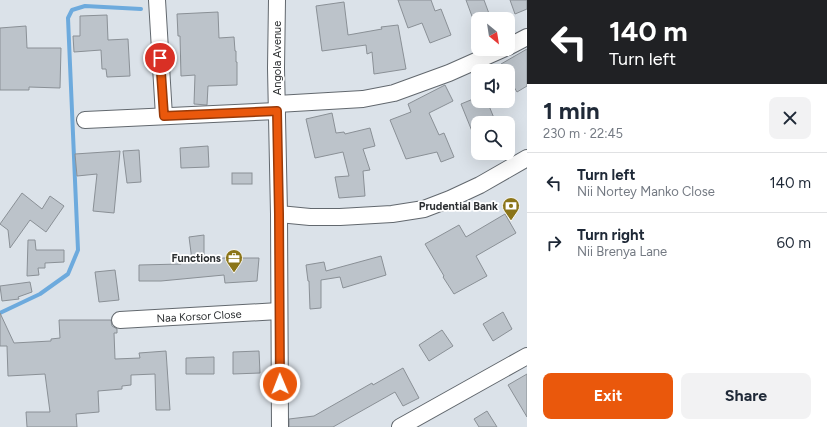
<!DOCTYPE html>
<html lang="en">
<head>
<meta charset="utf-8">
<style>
	body { margin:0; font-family:Figtree,sans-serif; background:#f2f2f3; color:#1f2937; height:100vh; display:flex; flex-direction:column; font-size:15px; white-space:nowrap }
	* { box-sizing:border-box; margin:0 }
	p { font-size:13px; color:#747a83 }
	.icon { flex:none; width:22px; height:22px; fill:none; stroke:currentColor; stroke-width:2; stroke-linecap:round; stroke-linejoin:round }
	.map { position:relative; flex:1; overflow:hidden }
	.side { display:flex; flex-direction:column; background:#fff; width:300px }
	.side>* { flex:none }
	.hud { background:#202124; color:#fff; overflow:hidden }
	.needle { width:26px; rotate:150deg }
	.buttons { position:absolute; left:471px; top:12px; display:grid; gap:8px }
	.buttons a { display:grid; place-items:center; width:44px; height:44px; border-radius:8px; background:#fff; box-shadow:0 4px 16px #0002; font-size:20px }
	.pin { position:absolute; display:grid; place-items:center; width:34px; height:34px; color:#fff; margin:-17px; border:2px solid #fff; border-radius:50%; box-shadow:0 1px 4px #0007 }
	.me { position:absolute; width:44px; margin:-22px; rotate:359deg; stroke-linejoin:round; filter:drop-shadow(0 0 3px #0008) }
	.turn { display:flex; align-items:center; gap:14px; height:84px; padding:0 16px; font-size:18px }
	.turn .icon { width:52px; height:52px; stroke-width:2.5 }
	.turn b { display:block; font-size:28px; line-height:34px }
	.round { display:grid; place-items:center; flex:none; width:42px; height:42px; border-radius:8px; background:#f2f2f3 }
	.headline { display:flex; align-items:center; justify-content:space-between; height:68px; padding:0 16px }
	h1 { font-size:24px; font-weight:700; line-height:30px }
	.button { display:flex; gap:8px; margin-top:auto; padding:8px 16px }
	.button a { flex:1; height:46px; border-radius:8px; background:#ea580c; color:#fff; font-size:16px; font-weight:700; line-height:46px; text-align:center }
	.button a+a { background:#f2f2f3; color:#1f2937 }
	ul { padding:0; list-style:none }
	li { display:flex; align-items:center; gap:12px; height:60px; padding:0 16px; border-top:1px solid #e0e1e3 }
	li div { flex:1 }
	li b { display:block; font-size:15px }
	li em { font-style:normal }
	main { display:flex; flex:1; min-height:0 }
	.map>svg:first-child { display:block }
</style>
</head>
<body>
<main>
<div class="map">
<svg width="527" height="427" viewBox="0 0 527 427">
	<rect width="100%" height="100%" fill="#dbe2e9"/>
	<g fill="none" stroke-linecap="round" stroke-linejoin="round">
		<!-- stream -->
		<path stroke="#6daadd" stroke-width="4" d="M0 313 40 294 68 274 78 250 68 18 72 10 85 6 141 9"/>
	</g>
	<!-- building -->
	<g fill="#bcc3ca" stroke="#8a9096">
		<path d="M398 0H431L435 11 441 9 451 35 430 43 422 23 408 28Z"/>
		<path d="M466 0H484L491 19H473Z"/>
		<path d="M510 0H527V9L515 14Z"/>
		<path d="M344 2 348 35 382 29 381 27 398 25 406 69 374 74 372 52 367 54 366 45 322 51 316 6Z"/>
		<path d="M218 12 219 38 234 37 235 51H236V62H237V85L208 86 207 105 194 104 195 75 181 76 180 36H178L177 14Z"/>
		<path d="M107 15 108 40 128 39 130 76 107 77 106 69H102L101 50 74 52 73 36H80V16Z"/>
		<path d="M26 26 27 48H61L60 88 29 87V90H0V28Z"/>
		<path d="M527 49V86L517 92 508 77V71H505L501 64Z"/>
		<path d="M445 85 453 101 429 113 439 135 444 133 454 157 441 162 437 152 406 159 390 120 411 112 408 104Z"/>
		<path d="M478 97V101H487L496 123H478V146L461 104Z"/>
		<path d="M332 113 336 133 344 132 345 134 370 128 375 146 363 149 370 170 363 171 365 196 339 198 335 177 349 176 343 152 315 158 306 119Z"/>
		<path d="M208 146 209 167 181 168 180 148Z"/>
		<path d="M139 150 141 182 127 183 123 151Z"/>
		<path d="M120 151 114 213 93 211 97 174 77 176 75 154Z"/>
		<rect x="232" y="173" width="20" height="11"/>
		<path d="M22 193 42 209 50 196 64 206 46 232 30 220 10 248 8 230 0 224Z"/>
		<path d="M505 214 516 233 476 256 487 276 454 294 443 277 444 276 425 244 459 225 466 237Z"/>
		<path d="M204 235V258H259L257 281 225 283 224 275 161 281H139V265L181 264V261L192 260 189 237Z"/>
		<path d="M28 240H35L36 250H64V262L45 263V268H38L39 275 27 276Z"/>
		<path d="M381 256 386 275 343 288 340 277 321 280V308L310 309 309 281H308L306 265 324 262 326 271Z"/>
		<path d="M115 270 119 300 99 302 95 272Z"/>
		<path d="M30 282 32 292 18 297 19 299 2 301 0 286Z"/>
		<path d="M503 312 512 329 493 341 483 324Z"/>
		<path d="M0 313 14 343 51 341V339L60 338 59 320H111L112 326 117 329V333H114L115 359 140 358 139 353 166 351 170 410H156L155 374 131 375V385L122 386V389L98 391 99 412 76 414 77 427H27L26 412H50L45 374 8 376 7 346H0Z"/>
		<path d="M442 330 453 346 429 361 419 345Z"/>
		<path d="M259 351 260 373 233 374V352Z"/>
		<path d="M214 357V374H186V358Z"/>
		<path d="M403 368 419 398 403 406 395 392 333 427H289V419L314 416 372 383 373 385Z"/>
		<path d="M527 374V417L508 385Z"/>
		<path d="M487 411 497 427H479L474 419Z"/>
	</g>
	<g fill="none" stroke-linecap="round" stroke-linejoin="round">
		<defs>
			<g id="minor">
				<path d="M157 0 164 116"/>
				<path d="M277 0 276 68 279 214 280 427"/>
				<path d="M508 47 527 37"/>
				<path d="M277 104 363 99 394 93 449 73 503 49"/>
				<path d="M85 120 277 111"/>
				<path d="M279 214 310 217H340L392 214 424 209 450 199 480 185 527 158"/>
				<path d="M120 320 279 311"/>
				<path d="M400 427 527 356"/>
			</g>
		</defs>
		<!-- minor casing -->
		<use href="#minor" stroke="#62686e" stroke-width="18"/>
		<!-- minor -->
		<use href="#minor" stroke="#fff" stroke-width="16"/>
	</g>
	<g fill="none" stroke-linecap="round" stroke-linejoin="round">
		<defs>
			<path id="route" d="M160 58 164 116 277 111 279 214 280 384"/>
		</defs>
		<!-- route casing -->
		<use href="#route" stroke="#983908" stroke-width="10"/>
		<!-- route -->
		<use href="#route" stroke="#ea580c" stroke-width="7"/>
	</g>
	<!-- icons -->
	<defs>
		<symbol id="bank-pin" viewBox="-11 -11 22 30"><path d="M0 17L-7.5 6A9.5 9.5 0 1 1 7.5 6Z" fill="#8b7519" stroke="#fff"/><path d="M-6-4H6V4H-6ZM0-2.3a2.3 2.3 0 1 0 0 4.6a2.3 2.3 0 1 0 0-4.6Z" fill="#fff"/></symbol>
		<symbol id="office-pin" viewBox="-11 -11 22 30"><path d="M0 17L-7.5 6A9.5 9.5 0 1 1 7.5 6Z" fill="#8b7519" stroke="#fff"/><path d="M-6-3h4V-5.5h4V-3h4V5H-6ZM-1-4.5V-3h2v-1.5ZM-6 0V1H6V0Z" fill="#fff"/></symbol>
	</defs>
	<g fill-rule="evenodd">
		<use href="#bank-pin" x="501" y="196" width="20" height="27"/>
		<use href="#office-pin" x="224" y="248" width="20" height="27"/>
	</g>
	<g text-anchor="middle" stroke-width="3.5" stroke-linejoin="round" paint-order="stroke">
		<!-- street labels -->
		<g font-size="11" fill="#2c2f31" stroke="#fff">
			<text transform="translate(277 58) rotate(-90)" y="4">Angola Avenue</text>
			<text transform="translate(199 316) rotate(-3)" y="4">Naa Korsor Close</text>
		</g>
		<!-- poi labels -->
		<g font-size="11" font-weight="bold" fill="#2c2f31" stroke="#fff" text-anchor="end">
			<text x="498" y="210">Prudential Bank</text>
			<text x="221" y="262">Functions</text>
		</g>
	</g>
</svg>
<div class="buttons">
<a><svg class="needle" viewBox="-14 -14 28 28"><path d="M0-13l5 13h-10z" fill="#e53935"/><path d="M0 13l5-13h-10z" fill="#747a83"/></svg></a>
<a><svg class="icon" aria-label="sound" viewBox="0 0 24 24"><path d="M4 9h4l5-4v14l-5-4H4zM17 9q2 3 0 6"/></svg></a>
<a><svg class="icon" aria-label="search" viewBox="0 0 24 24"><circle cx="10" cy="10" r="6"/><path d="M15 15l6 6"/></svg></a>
</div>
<div class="pin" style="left:160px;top:58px;background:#d93025"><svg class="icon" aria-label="arrive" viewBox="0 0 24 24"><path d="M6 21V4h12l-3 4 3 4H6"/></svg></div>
<svg class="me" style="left:280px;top:384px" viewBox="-20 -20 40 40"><circle r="17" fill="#ea580c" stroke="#fff" stroke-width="3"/><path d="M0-11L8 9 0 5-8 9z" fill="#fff"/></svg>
</div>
<section class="side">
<div class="hud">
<div class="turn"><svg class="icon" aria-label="left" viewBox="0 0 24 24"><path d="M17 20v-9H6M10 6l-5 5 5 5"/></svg><div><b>140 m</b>Turn left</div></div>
</div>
<div class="headline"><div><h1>1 min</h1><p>230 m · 22:45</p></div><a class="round"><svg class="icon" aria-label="close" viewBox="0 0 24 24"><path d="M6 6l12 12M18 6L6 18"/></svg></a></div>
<ul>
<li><svg class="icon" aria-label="left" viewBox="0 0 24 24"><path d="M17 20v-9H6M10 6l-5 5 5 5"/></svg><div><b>Turn left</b><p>Nii Nortey Manko Close</p></div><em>140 m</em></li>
<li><svg class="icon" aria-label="right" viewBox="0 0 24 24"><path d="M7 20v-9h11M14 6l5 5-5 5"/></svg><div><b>Turn right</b><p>Nii Brenya Lane</p></div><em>60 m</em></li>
</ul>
<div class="button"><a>Exit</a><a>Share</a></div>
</section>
</main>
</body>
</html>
